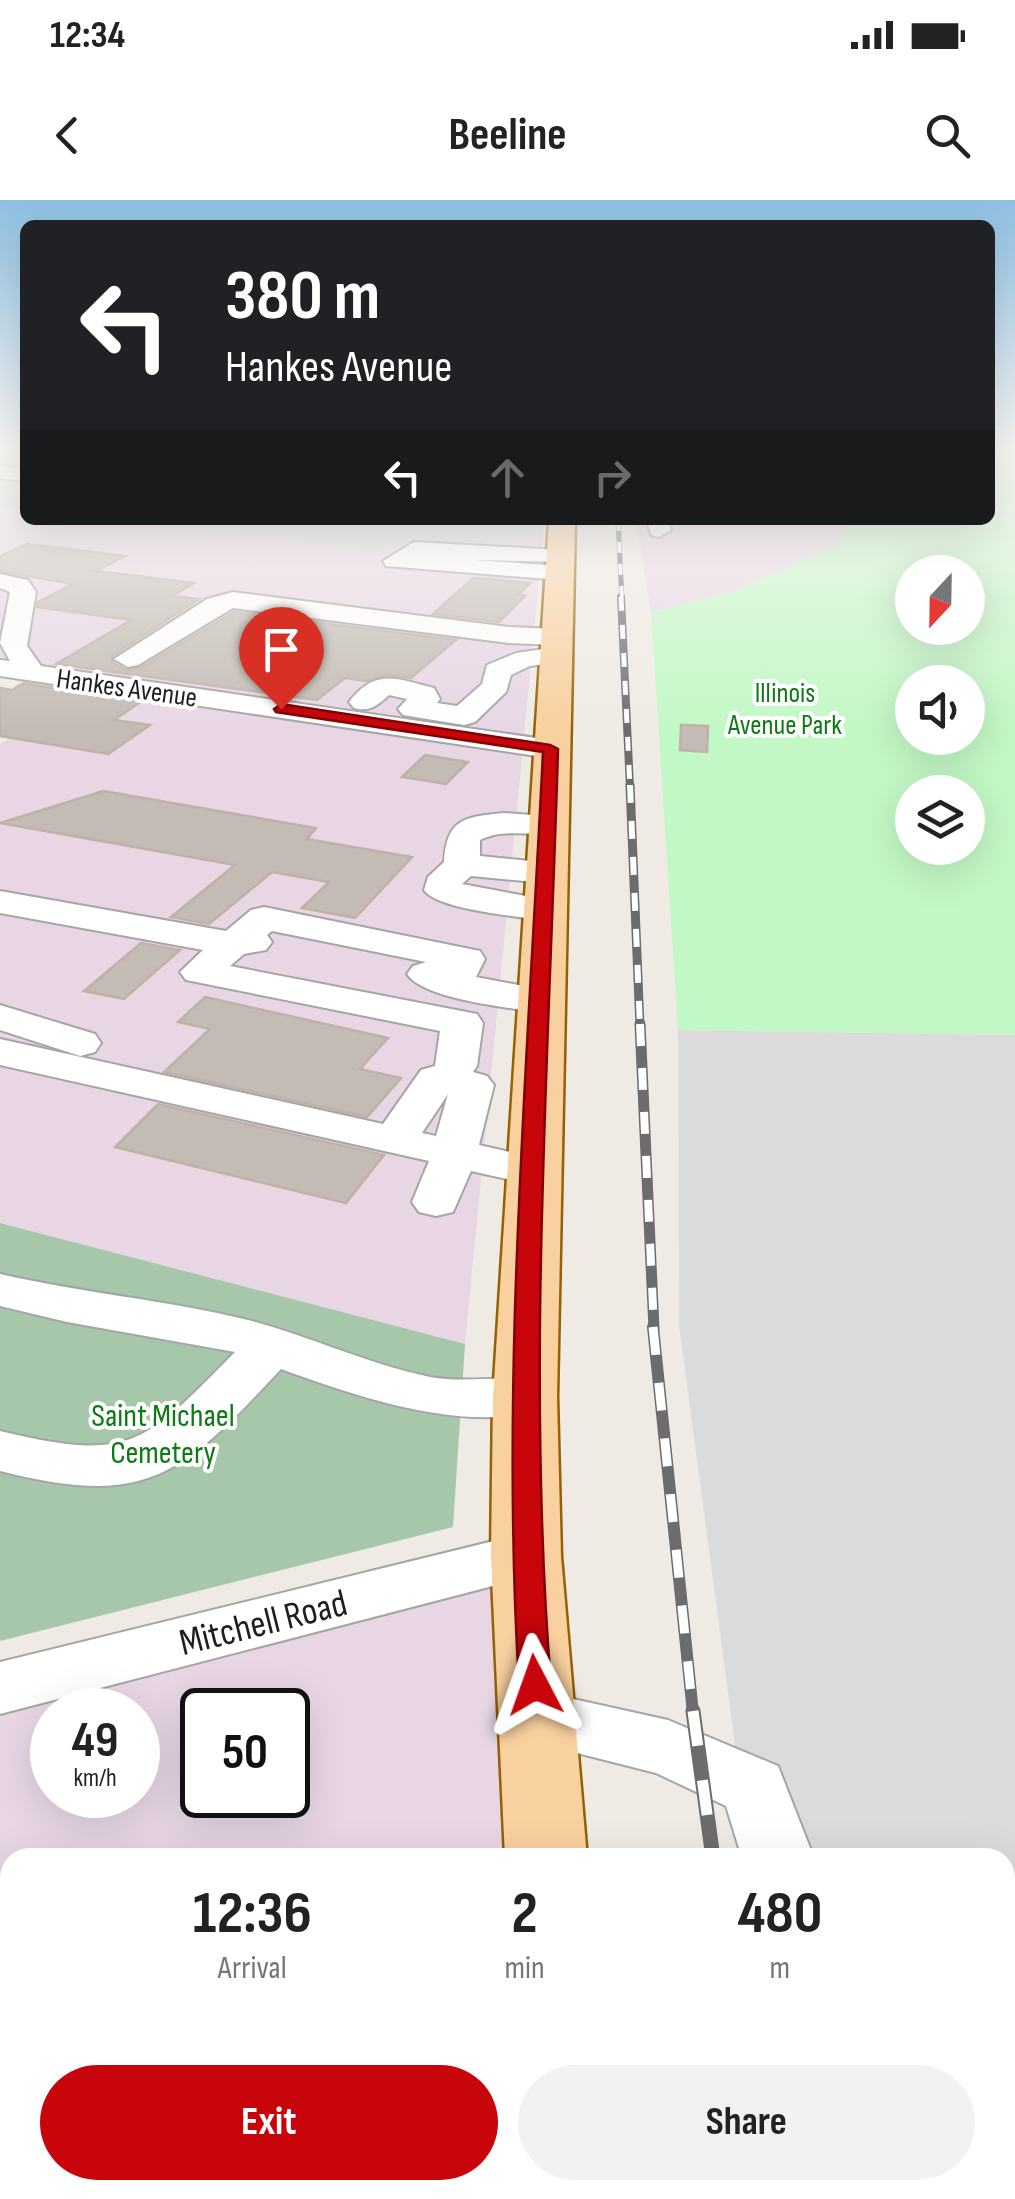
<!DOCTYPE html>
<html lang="en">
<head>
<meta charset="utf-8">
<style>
	body { margin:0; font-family:"Sofia Sans Condensed",sans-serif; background:#f2f2f2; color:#222; height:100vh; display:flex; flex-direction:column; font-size:38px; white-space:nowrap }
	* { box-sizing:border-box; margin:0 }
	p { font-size:32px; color:#767676 }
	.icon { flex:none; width:55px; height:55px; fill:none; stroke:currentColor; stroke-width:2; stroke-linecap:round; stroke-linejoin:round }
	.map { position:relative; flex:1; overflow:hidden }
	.drawer { position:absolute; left:0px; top:1648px; width:1015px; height:352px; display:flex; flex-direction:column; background:#fff; border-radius:30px 30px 0 0; box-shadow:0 10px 40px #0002 }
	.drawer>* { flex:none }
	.guide { position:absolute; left:20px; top:20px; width:975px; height:305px; border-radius:15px; box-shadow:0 10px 40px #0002; background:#202124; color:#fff; overflow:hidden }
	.needle { width:65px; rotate:202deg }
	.tools { position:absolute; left:895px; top:355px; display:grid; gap:20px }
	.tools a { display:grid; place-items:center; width:90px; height:90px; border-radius:50%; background:#fff; box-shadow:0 10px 40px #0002; font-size:50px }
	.speed { position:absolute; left:30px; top:1488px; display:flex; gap:20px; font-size:50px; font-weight:700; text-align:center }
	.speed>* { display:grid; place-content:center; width:130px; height:130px; border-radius:50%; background:#fff; box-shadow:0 10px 40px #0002; line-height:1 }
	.speed small { font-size:25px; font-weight:400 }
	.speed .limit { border:5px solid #111; border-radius:15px; background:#fff; color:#111 }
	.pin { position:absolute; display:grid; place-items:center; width:85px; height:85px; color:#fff; margin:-102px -42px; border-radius:50% 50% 50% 0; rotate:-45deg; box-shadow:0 0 10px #0007 }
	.pin .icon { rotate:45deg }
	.me { position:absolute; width:110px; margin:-55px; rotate:356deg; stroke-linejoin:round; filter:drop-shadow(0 0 8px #0008) }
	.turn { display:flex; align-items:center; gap:35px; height:210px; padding:0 40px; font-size:45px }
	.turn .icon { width:130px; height:130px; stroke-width:2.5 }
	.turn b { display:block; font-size:70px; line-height:85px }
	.lanes { display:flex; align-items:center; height:95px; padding:0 40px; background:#0003; justify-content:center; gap:50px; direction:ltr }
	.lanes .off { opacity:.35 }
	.eta { display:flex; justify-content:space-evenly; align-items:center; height:170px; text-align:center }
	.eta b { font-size:60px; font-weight:700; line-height:70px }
	.primary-button { display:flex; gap:20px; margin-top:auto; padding:20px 40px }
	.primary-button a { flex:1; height:115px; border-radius:60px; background:#c7050a; color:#fff; font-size:40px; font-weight:700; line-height:115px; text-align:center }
	.primary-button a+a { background:#f2f2f2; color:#222 }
	.status { display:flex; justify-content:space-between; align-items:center; height:70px; padding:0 50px; background:#fff; direction:ltr }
	.status svg { height:28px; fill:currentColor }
	header { display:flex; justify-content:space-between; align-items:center; height:130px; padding:0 40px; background:#fff; font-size:45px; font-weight:700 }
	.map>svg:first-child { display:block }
</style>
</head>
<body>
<div class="status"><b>12:34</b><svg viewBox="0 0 49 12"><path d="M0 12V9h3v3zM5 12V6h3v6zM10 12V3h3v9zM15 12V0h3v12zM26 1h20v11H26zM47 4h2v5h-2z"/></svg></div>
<header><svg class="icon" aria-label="back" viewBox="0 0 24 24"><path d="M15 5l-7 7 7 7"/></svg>Beeline<svg class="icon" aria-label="search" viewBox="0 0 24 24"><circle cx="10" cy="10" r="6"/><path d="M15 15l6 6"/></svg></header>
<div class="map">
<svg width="1015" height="1999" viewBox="0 0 1015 1999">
	<rect width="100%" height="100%" fill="#efebe4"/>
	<!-- residential -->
	<g fill="#dcdbdb">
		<path d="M0 250H25V311L0 308Z"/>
		<path d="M103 320H544L543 339 369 350Z"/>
		<path d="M678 830 1015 835V1760H1005V1658L750 1657 679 1125Z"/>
	</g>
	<!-- industrial -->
	<g fill="#e8d6e5" fill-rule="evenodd">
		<path d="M0 308 25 311V320H103L369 350 543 339 465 1144 0 1023V544L107 478 0 462Z"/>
		<path d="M636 320H854L837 345 735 391 651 412Z"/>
		<path d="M498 1362 504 1657 10 1658V1990H1005V1760H1015V1999H0V1485ZM52 1510H138V1595H52ZM202 1510H288V1595H202Z"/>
	</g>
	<!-- cemetery -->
	<path fill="#a6c7aa" d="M0 1023 465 1144 453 1327 0 1441Z"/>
	<!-- park -->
	<path fill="#c2f8c5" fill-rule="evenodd" d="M990 250H1007L1015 264V835L678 830 651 412 735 391 837 345 854 320H990ZM912 372H968V428H912ZM912 482H968V538H912ZM912 592H968V648H912Z"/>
	<!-- building -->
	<g fill="#c3bbb4" stroke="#c0b1a7" stroke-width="2.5">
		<path d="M27 344 125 356 96 371 194 383 172 396 199 399 112 456V462L126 470 140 468 234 412 456 440 411 478 388 475 366 481 345 478 317 500 56 464 131 420 37 407 38 402 72 384 0 371V356Z"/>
		<path d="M473 378 490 379 530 383 518 395 525 396 499 422 433 414Z"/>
		<path d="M23 483 142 501 114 520 150 525 108 554 0 536V488L12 490Z"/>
		<path d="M681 525 708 526 707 552 680 550Z"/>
		<path d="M425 555 468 562 446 584 402 577Z"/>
		<path d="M103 591 316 628 307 639 412 657 355 718 302 708 329 682 272 672 209 724 171 717 235 665 0 623Z"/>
		<path d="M141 743 180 750 124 799 84 791Z"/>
		<path d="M205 797 388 838 360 869 401 878 367 917 164 872 210 829 178 822Z"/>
		<path d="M158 904 384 955 346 1003 115 947Z"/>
	</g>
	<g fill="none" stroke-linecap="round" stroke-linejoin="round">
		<defs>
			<g id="minor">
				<path d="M0 266 25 269V281L0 278Z"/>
				<path d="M647 320H669L671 330 659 337 651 335Z"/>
				<path d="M414 342 561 350 573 357 570 362 475 360 560 366 572 373 560 380 386 366 383 361Z"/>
				<path d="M0 374 28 380 36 392 27 446 41 466 550 540 561 542 566 549 561 556 550 558 0 476V460L10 461 0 443 10 392 0 388Z"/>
				<path d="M233 392 509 427 558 429 571 437 558 445 509 443 233 408 138 465 128 467 114 459 207 399Z"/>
				<path d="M558 447 572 455 568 461 530 466 511 475 506 492 475 522 464 525 403 515 398 509 407 499 389 495C377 506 370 512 354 508L349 502C376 467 397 479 434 488L440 499 437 503 457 506 482 484 487 465 516 453Z"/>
				<path d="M504 613 560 617 565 624 560 631C534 638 505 627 480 640V656L559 664 564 672 559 680 546 683 471 676 462 684 558 702 563 710 558 718 545 721C519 716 438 710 424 690L428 677 444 662C447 619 463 617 504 613Z"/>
				<path d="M0 691 226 731 251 710 264 707 480 751 485 759 476 777 555 792 561 801 555 810 541 813C509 807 425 800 407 774L413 766 426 762 272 731 267 735 272 742 266 750 244 754 230 766 477 814 483 823 477 866 473 872 487 876 494 885 479 945 549 961 556 971 549 981 533 985 471 971 453 1012 436 1016 419 1012 412 1002 429 961 0 865V839L383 924 421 870 435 866 440 831 186 780 180 772 203 750 0 713ZM448 894 436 936 422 933Z"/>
				<path d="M0 805 95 834 101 843 95 852 80 856 0 830Z"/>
				<path d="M0 1074C82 1093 167 1100 248 1120 309 1136 367 1164 430 1177 468 1184 507 1173 544 1184L552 1197 544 1210C462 1233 358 1197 281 1169 182 1274 149 1309 0 1271V1231C132 1263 144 1244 235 1152L67 1122 0 1106Z"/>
				<path d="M526 1333 547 1340 556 1356 547 1372 0 1514V1462Z"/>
				<path d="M537 1491 668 1520 778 1566 814 1658H742L726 1606 656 1573 514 1537 504 1518 514 1499Z"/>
				<path d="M837 1990H921L922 1999H838Z"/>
			</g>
			<g id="major">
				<path d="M549 320H575L557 1197 561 1356 587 1658H505L491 1356 493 1197Z"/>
				<path d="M528 1990H624L626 1999H528Z"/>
			</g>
		</defs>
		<!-- minor casing -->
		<use href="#minor" stroke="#a5a5a5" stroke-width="4"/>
		<!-- major casing -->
		<use href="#major" stroke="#946104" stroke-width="5"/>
		<!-- minor -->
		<use href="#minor" fill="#fff" fill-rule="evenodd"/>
		<!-- major -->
		<use href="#major" fill="#f9d09f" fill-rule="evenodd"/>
		<defs>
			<path id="rail-far5" d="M618 320 622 400"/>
			<path id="rail-far4" d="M621 397 630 588"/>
			<path id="rail-far3" d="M630 585 640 827"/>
			<path id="rail-far2" d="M640 824 654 1129"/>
			<path id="rail-far1" d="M653 1127 693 1513"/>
			<g id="rail">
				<path d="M693 1511 713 1658"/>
				<path d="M765 1990 767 1999"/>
			</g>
		</defs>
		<!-- rail-far5 casing -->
		<use href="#rail-far5" stroke="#6c6c6c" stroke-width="5"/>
		<!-- rail-far4 casing -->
		<use href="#rail-far4" stroke="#6c6c6c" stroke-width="8"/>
		<!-- rail-far3 casing -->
		<use href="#rail-far3" stroke="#6c6c6c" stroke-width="9"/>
		<!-- rail-far2 casing -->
		<use href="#rail-far2" stroke="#6c6c6c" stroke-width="11"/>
		<!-- rail-far1 casing -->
		<use href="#rail-far1" stroke="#6c6c6c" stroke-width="12"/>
		<!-- rail casing -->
		<use href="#rail" stroke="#6c6c6c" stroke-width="15"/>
		<!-- rail-far5 -->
		<use href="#rail-far5" stroke="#fff" stroke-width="4" stroke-dasharray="11" stroke-linecap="butt"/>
		<!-- rail-far4 -->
		<use href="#rail-far4" stroke="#fff" stroke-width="5" stroke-dasharray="14" stroke-linecap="butt"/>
		<!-- rail-far3 -->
		<use href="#rail-far3" stroke="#fff" stroke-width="6" stroke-dasharray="18" stroke-linecap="butt"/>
		<!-- rail-far2 -->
		<use href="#rail-far2" stroke="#fff" stroke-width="8" stroke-dasharray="22" stroke-linecap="butt"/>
		<!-- rail-far1 -->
		<use href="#rail-far1" stroke="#fff" stroke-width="9" stroke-dasharray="28" stroke-linecap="butt"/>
		<!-- rail -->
		<use href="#rail" stroke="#fff" stroke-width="11" stroke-dasharray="35" stroke-linecap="butt"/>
	</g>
	<!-- sky -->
	<linearGradient id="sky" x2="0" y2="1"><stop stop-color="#8dc0e3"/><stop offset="0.47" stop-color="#f8f6f3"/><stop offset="1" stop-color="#f8f6f3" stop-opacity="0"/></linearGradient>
	<rect width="1015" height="530" fill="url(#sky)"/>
	<!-- route -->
	<path fill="#c7050a" stroke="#810306" stroke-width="2.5" d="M281 504 550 545 558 549C549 860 526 1174 551 1485L546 1494 535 1498 524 1494 519 1485C500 1175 528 863 543 552L276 512 274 509Z"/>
	<g text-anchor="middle" stroke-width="8" stroke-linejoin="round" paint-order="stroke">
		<!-- far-street labels -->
		<g font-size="28" fill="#1e1e1e" stroke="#fff">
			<text transform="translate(127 487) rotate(8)" y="10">Hankes Avenue</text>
		</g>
		<!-- far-park labels -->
		<g font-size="28" fill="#0e7a15" stroke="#fff">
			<text x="785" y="502">Illinois<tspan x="785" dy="32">Avenue Park</tspan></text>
		</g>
		<!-- park labels -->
		<g font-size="32" fill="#0e7a15" stroke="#fff">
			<text x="163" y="1226">Saint Michael<tspan x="163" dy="37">Cemetery</tspan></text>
		</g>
		<!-- near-street labels -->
		<g font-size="38" fill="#1e1e1e" stroke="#fff">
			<text transform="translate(263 1422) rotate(-14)" y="13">Mitchell Road</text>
		</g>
	</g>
</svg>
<div class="tools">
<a><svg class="needle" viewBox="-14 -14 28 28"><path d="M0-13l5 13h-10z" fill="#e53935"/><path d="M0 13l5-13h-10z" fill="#767676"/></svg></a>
<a><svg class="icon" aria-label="sound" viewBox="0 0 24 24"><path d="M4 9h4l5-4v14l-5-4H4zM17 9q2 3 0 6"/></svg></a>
<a><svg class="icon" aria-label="layers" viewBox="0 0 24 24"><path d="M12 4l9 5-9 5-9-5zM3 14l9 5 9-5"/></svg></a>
</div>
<div class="speed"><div>49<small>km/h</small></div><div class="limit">50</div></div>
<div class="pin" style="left:281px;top:509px;background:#d93025"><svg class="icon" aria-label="arrive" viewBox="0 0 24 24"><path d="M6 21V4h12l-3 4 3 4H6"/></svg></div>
<svg class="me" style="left:535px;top:1485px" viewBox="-20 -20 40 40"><path d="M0-17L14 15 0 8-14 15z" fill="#c7050a" stroke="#fff" stroke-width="4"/></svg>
<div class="guide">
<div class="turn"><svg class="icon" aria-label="left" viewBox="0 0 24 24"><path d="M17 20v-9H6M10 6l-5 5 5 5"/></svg><div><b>380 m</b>Hankes Avenue</div></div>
<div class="lanes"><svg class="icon" aria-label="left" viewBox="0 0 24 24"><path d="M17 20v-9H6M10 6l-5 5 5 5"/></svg><svg class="icon off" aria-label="ahead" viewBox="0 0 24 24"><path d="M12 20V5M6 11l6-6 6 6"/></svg><svg class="icon off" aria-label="right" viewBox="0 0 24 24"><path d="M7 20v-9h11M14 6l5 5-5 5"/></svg></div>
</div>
<section class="drawer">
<div class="eta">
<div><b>12:36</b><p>Arrival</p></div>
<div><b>2</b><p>min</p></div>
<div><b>480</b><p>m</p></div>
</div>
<div class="primary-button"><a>Exit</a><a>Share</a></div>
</section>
</div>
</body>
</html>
